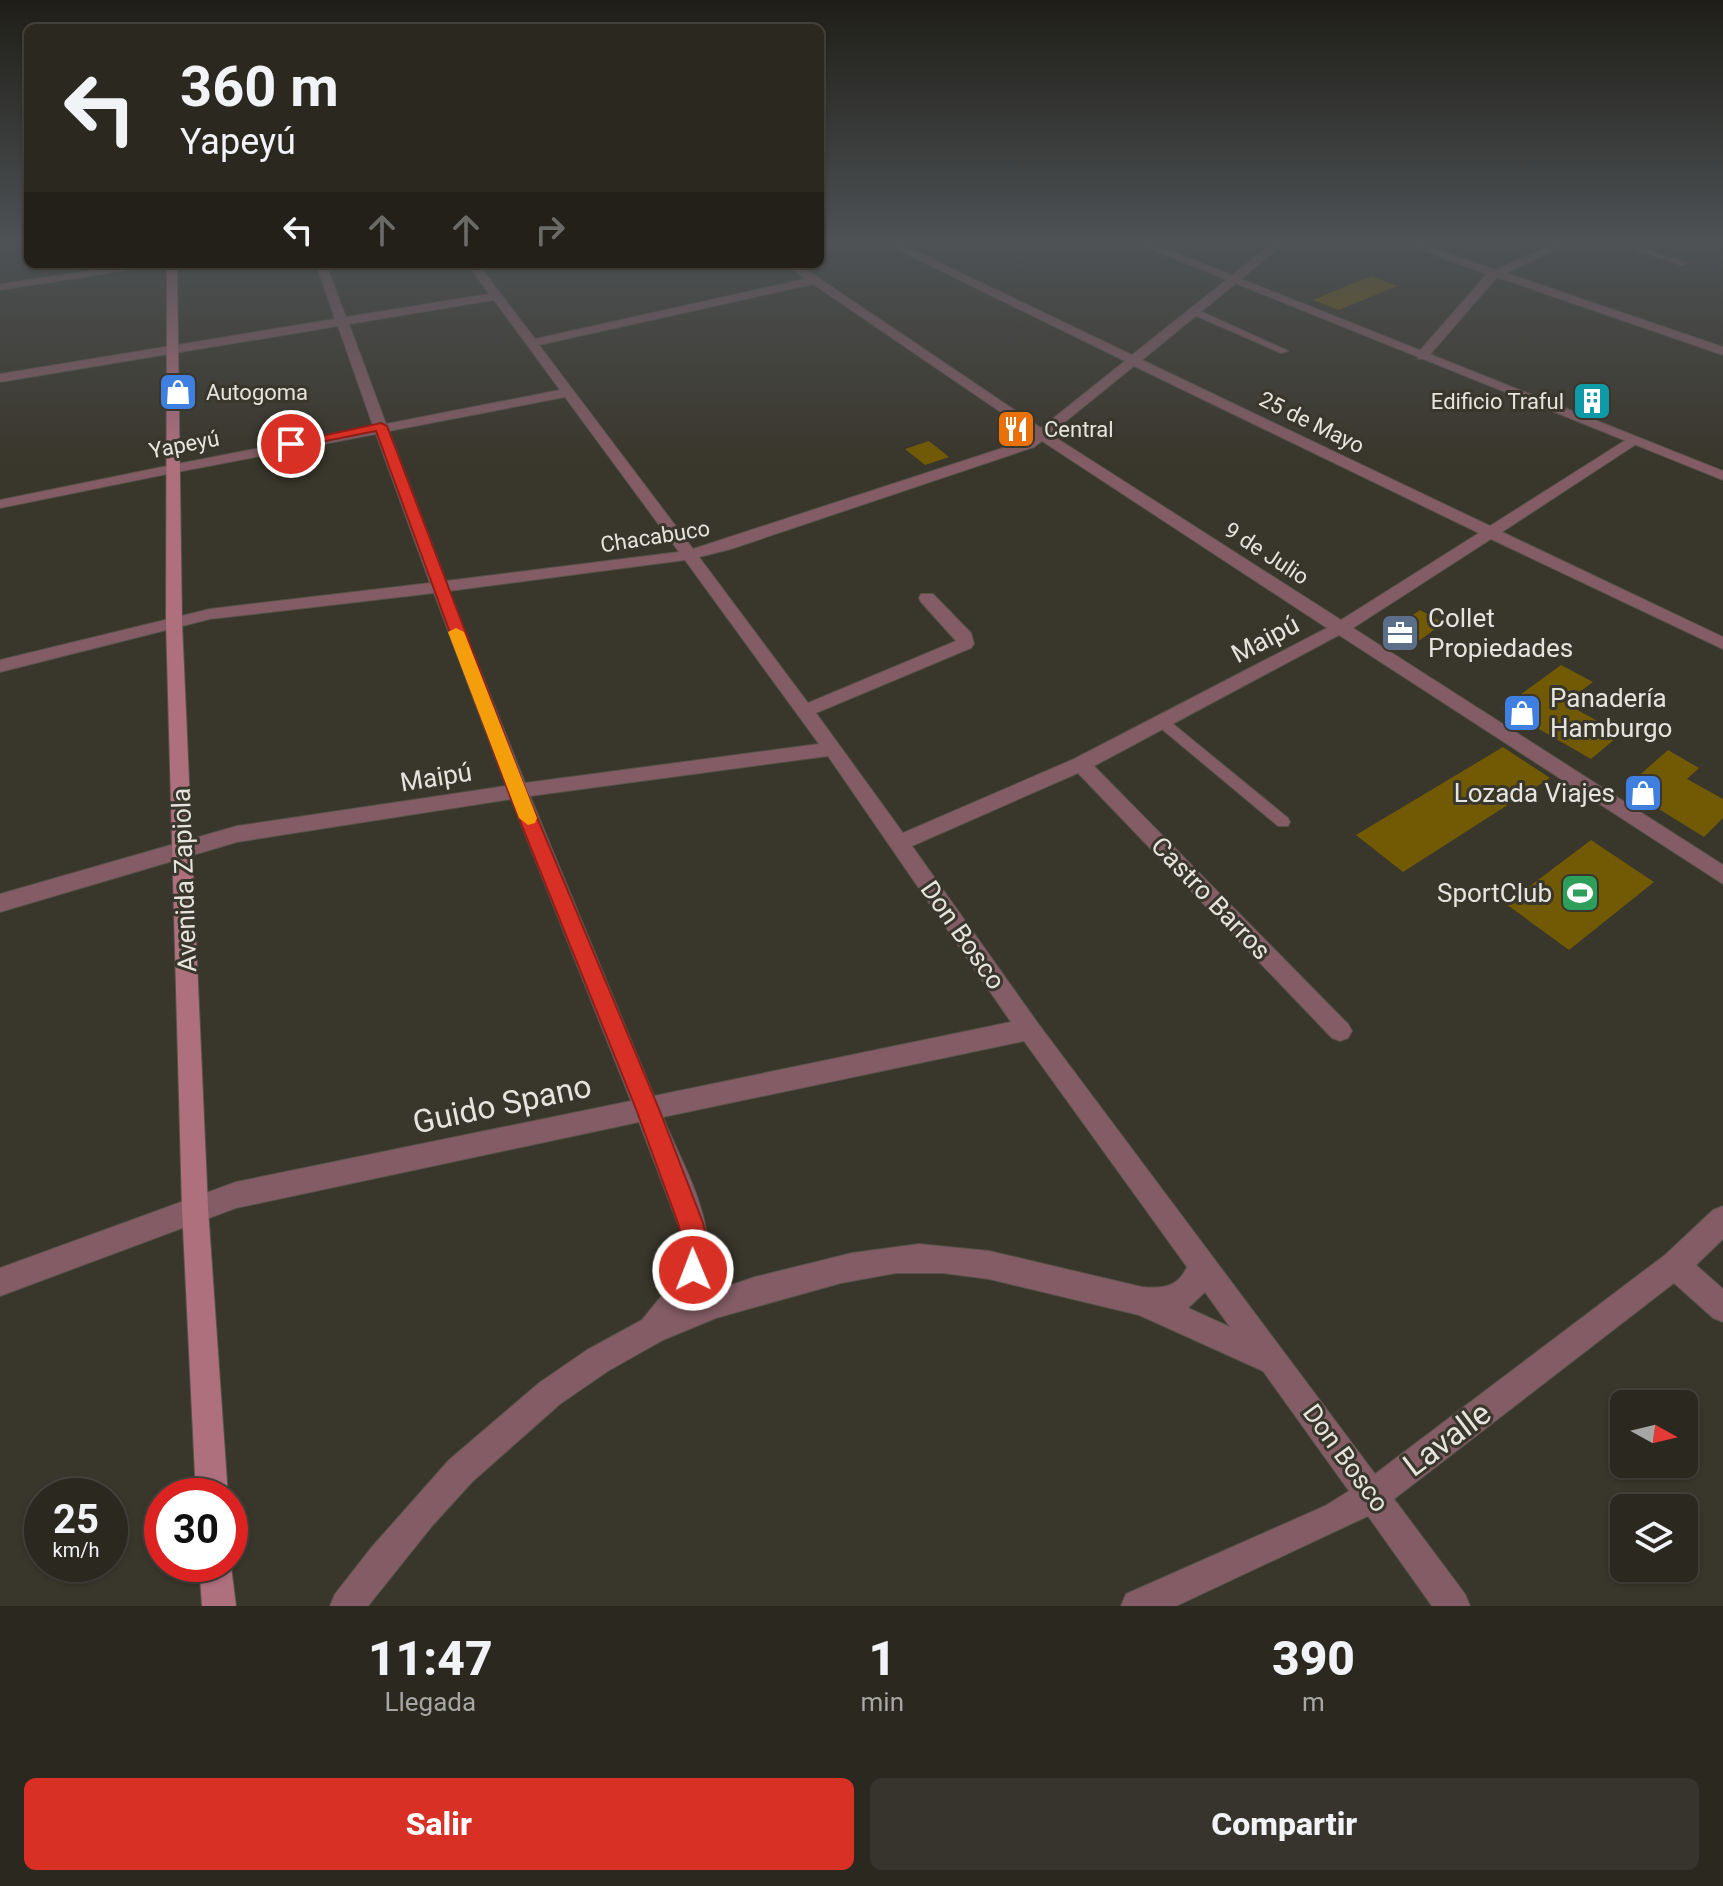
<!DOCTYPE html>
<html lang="es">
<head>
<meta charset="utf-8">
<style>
	body { margin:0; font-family:Roboto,sans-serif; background:#37342d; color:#f1f3f6; height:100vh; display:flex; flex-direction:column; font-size:30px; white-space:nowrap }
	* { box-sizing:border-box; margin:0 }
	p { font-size:26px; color:#a6a6a5 }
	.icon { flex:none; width:44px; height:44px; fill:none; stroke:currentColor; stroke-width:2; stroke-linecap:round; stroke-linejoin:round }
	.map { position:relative; height:1606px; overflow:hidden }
	.details { display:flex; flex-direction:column; background:#2b2820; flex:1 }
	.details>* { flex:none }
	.top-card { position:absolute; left:24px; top:24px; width:800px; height:244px; border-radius:12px; box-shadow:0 2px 6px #0004,0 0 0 2px #47443e; background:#2b2820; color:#f1f3f6; overflow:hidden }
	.needle { width:52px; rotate:98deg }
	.buttons { position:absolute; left:1610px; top:1390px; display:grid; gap:16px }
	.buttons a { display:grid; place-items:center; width:88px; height:88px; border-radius:12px; background:#2b2820; box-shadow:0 2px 6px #0004,0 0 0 2px #47443e; font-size:40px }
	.speed { position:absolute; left:24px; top:1478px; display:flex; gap:16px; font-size:40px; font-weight:700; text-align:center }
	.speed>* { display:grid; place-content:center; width:104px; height:104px; border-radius:50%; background:#2b2820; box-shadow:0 2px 6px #0004,0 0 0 2px #47443e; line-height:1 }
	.speed small { font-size:20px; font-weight:400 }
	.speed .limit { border:12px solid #d22; background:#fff; color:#111 }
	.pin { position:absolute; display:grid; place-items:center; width:68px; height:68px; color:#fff; margin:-34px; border:4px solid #fff; border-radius:50%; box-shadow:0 2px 8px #0007 }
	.me { position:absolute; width:88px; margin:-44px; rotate:359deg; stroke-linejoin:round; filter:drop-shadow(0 0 6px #0008) }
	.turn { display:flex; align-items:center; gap:28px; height:168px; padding:0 24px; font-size:36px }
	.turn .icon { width:104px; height:104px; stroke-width:2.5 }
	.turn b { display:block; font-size:56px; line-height:68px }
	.lanes { display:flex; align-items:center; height:76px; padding:0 24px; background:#0003; justify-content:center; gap:40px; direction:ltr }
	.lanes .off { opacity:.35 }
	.eta { display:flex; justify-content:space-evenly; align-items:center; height:136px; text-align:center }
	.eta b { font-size:48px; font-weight:800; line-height:56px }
	.button { display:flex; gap:16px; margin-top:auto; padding:16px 24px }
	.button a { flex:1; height:92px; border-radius:12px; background:#d93025; color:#fff; font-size:32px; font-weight:800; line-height:92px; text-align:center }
	.button a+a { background:#37342d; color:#f1f3f6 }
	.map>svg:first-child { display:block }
</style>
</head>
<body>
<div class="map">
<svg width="1723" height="1606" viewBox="0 0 1723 1606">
	<rect width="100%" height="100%" fill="#39362b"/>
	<!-- building -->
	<g fill="#725a04">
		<path d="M1371 276 1397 286 1339 310 1313 300Z"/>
		<path d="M929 441 949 457 925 465 905 449Z"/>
		<path d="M1420 610 1444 623 1410 647 1398 641 1391 630Z"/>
		<path d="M1561 665 1593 682 1565 703 1621 734 1591 759 1502 708Z"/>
		<path d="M1503 747 1550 778 1403 872 1356 835Z"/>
		<path d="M1668 750 1699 768 1687 779 1723 799V818L1704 837 1625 788Z"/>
		<path d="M1591 840 1654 882 1569 950 1506 904Z"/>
	</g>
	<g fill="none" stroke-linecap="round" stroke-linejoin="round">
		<defs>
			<g id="service">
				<path d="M1602 239H1614L1688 263 1681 265Z"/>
				<path d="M1192 310H1198L1288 351 1281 353 1192 314Z"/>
				<path d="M1162 718 1167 719 1288 818 1290 822 1288 826H1278L1157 725 1155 722 1157 719Z"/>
			</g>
			<g id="minor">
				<path d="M844 239H861L820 253V247Z"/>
				<path d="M876 239H890L1132 355 1278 239H1290L1142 360 1490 526 1629 438 1641 441 1502 532 1723 637V649L1491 539 1353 628 1723 865V884L1339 635 1094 766 1348 1024 1352 1031 1348 1038 1340 1041 1332 1038 1078 773 912 846 1037 1022 1375 1474 1665 1255 1713 1210 1723 1206V1239L1696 1265 1723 1289V1322L1713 1318 1674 1283 1394 1499 1465 1594 1470 1606H1432L1368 1516 1176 1606H1121L1126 1594 1325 1506 1349 1491 1263 1371 1139 1315 989 1279 943 1273H896L841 1283 716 1318 663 1340 608 1371 560 1404 472 1482 432 1526 368 1606H330L335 1594 371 1548 449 1460 539 1383 587 1350 642 1320 673 1282 682 1256 681 1232 639 1122 236 1208 0 1296V1268L236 1182 631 1101 511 799 237 842 0 912V894L237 826 506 786 434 593 210 619 0 672V660L210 609 430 583 376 434 172 473 165 469 172 465 373 426 338 326 0 382V374L335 319 316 264H326L346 317 489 294 468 264H478L535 339 805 279 786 264H798L1041 428 1125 361ZM813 284 1033 434 1024 441 693 549 539 345ZM494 300 560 390 386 424 349 324ZM1134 366 1479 533 1341 620 1050 434ZM565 397 679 552 446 581 389 431ZM1042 441 1327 628 1074 759 903 833 816 713 971 648 974 644 971 633 933 594H921L919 598 921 602 956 641 808 703 699 557 731 549 1034 447ZM685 560 819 744 525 783 449 591ZM828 756 1011 1022 654 1096 530 796ZM1024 1041 1187 1267C1178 1287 1163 1289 1142 1287L989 1251 919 1244 852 1253 755 1277 696 1297C728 1235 686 1175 663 1117ZM1205 1292 1230 1327 1188 1308Z"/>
				<path d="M1391 239H1407L1496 270 1563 239H1577L1506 273 1723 347V355L1497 277 1426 359H1418V353L1487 274Z"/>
				<path d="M138 264H166L0 290V284Z"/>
			</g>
			<g id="tertiary">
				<path d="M1126 239H1141L1723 471V480Z"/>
				<path d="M172 465 177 466V472L0 508V500Z"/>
			</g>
			<g id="secondary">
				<path d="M167 264H177L182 622 208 1208 228 1496H196L182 1208 166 622Z"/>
				<path d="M230 1558 236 1606H202L199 1564H230Z"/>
			</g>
		</defs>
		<!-- service casing -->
		<use href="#service" stroke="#555248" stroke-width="2"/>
		<!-- minor casing -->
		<use href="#minor" stroke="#555248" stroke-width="2"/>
		<!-- tertiary casing -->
		<use href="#tertiary" stroke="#555248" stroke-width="2"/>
		<!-- secondary casing -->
		<use href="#secondary" stroke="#555248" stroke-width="2"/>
		<!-- service -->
		<use href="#service" fill="#845c65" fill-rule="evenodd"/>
		<!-- minor -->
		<use href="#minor" fill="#845c65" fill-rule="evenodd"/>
		<!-- tertiary -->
		<use href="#tertiary" fill="#845c65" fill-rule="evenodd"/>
		<!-- secondary -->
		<use href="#secondary" fill="#af707e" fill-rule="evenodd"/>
	</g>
	<!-- sky -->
	<linearGradient id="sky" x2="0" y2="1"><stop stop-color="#1f1e18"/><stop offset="0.52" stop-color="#4e5255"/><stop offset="1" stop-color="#4e5255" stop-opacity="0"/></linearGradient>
	<rect width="1723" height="464" fill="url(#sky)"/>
	<!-- route -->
	<path fill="#d93025" stroke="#8d1f18" stroke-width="2" d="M381 423 387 426 526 791 659 1109 703 1223 708 1243 702 1279 693 1283 684 1279 680 1270 683 1243 678 1223 636 1109 508 791 376 431 291 448 285 444Z"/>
	<!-- slow -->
	<path fill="#f59e0b" d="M456 628 464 632 537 818 535 823 528 825 519 818 448 632Z"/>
	<!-- icons -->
	<defs>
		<symbol id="shop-square" viewBox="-11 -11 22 22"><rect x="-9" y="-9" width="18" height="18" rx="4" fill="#3f7fe0" stroke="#39362b"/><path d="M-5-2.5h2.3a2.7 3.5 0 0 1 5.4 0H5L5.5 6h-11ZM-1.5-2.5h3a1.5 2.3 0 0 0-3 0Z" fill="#fff"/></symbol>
		<symbol id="building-square" viewBox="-11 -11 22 22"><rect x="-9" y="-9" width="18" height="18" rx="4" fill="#0f9aa8" stroke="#39362b"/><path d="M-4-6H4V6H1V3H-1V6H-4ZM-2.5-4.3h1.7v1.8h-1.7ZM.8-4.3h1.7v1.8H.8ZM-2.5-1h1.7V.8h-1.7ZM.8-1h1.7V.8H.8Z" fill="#fff"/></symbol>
		<symbol id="restaurant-square" viewBox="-11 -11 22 22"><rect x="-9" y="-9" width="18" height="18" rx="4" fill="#e8710a" stroke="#39362b"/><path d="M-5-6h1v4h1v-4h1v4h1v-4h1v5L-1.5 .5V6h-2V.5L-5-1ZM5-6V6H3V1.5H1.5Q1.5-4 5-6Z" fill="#fff"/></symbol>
		<symbol id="office-square" viewBox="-11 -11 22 22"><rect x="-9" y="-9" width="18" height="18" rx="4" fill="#5c6f8a" stroke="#39362b"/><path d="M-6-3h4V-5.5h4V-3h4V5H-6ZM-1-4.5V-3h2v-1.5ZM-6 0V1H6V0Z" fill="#fff"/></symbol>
		<symbol id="stadium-square" viewBox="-11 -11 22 22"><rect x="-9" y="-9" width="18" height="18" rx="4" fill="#2e9e5b" stroke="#39362b"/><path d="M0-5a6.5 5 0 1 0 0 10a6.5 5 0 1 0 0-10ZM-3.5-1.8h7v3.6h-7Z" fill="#fff"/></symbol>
	</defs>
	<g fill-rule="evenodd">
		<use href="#shop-square" x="156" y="370" width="44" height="44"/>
		<use href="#building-square" x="1570" y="379" width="44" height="44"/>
		<use href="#restaurant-square" x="994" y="407" width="44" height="44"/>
		<use href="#office-square" x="1378" y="611" width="44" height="44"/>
		<use href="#shop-square" x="1500" y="691" width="44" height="44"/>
		<use href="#shop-square" x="1621" y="771" width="44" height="44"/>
		<use href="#stadium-square" x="1558" y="871" width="44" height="44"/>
	</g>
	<g text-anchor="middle" stroke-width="6" stroke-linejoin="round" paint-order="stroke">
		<!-- far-poi labels -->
		<g font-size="22" fill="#e6e4de" stroke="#39362b" text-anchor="start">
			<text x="206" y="400">Autogoma</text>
			<text x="1564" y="409" text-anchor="end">Edificio Traful</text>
			<text x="1044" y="437">Central</text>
		</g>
		<!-- far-street labels -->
		<g font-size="22" fill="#e6e4de" stroke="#39362b">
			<text transform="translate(1312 422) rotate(26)" y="8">25 de Mayo</text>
			<text transform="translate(184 444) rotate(-11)" y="8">Yapeyú</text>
			<text transform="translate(655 536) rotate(-9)" y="8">Chacabuco</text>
			<text transform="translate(1267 553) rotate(33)" y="8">9 de Julio</text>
		</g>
		<!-- poi labels -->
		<g font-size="26" fill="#e6e4de" stroke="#39362b" text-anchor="start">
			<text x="1428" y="627">Collet<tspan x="1428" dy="30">Propiedades</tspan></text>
			<text x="1550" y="707">Panadería<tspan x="1550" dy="30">Hamburgo</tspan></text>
			<text x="1615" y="802" text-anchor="end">Lozada Viajes</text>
			<text x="1552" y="902" text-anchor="end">SportClub</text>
		</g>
		<!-- street labels -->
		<g font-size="26" fill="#e6e4de" stroke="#39362b">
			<text transform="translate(1265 639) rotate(-28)" y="9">Maipú</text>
			<text transform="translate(436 777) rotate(-9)" y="9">Maipú</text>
			<text transform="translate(184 880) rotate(-92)" y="9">Avenida Zapiola</text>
			<text transform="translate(1211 898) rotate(46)" y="9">Castro Barros</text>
			<text transform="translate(963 935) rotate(55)" y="9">Don Bosco</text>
			<text transform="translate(1346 1458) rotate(54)" y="9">Don Bosco</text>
		</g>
		<!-- near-street labels -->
		<g font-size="32" fill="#e6e4de" stroke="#39362b">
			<text transform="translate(502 1104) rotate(-12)" y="11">Guido Spano</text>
			<text transform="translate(1447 1439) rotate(-37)" y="11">Lavalle</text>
		</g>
	</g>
</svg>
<div class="buttons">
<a><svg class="needle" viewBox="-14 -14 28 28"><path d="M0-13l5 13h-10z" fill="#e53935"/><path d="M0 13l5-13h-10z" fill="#a6a6a5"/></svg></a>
<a><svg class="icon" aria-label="layers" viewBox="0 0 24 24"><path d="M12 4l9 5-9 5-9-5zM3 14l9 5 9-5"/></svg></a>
</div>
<div class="speed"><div>25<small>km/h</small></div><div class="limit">30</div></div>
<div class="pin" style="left:291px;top:444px;background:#d93025"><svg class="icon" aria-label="arrive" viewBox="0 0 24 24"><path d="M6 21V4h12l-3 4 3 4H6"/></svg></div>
<svg class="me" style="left:693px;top:1270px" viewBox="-20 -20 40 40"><circle r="17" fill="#d93025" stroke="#fff" stroke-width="3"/><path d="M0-11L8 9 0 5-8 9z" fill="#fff"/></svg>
<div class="top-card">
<div class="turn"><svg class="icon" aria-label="left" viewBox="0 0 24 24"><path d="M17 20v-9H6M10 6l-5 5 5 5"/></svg><div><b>360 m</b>Yapeyú</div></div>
<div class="lanes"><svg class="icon" aria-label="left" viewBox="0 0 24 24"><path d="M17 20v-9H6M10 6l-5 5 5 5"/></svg><svg class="icon off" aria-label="ahead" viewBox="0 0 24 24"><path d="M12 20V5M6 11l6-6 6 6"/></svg><svg class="icon off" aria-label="ahead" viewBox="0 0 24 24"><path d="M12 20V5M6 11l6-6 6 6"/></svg><svg class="icon off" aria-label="right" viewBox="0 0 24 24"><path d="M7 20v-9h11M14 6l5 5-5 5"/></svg></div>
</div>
</div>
<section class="details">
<div class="eta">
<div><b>11:47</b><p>Llegada</p></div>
<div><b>1</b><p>min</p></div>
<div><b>390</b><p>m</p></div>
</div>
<div class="button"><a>Salir</a><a>Compartir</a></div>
</section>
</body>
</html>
